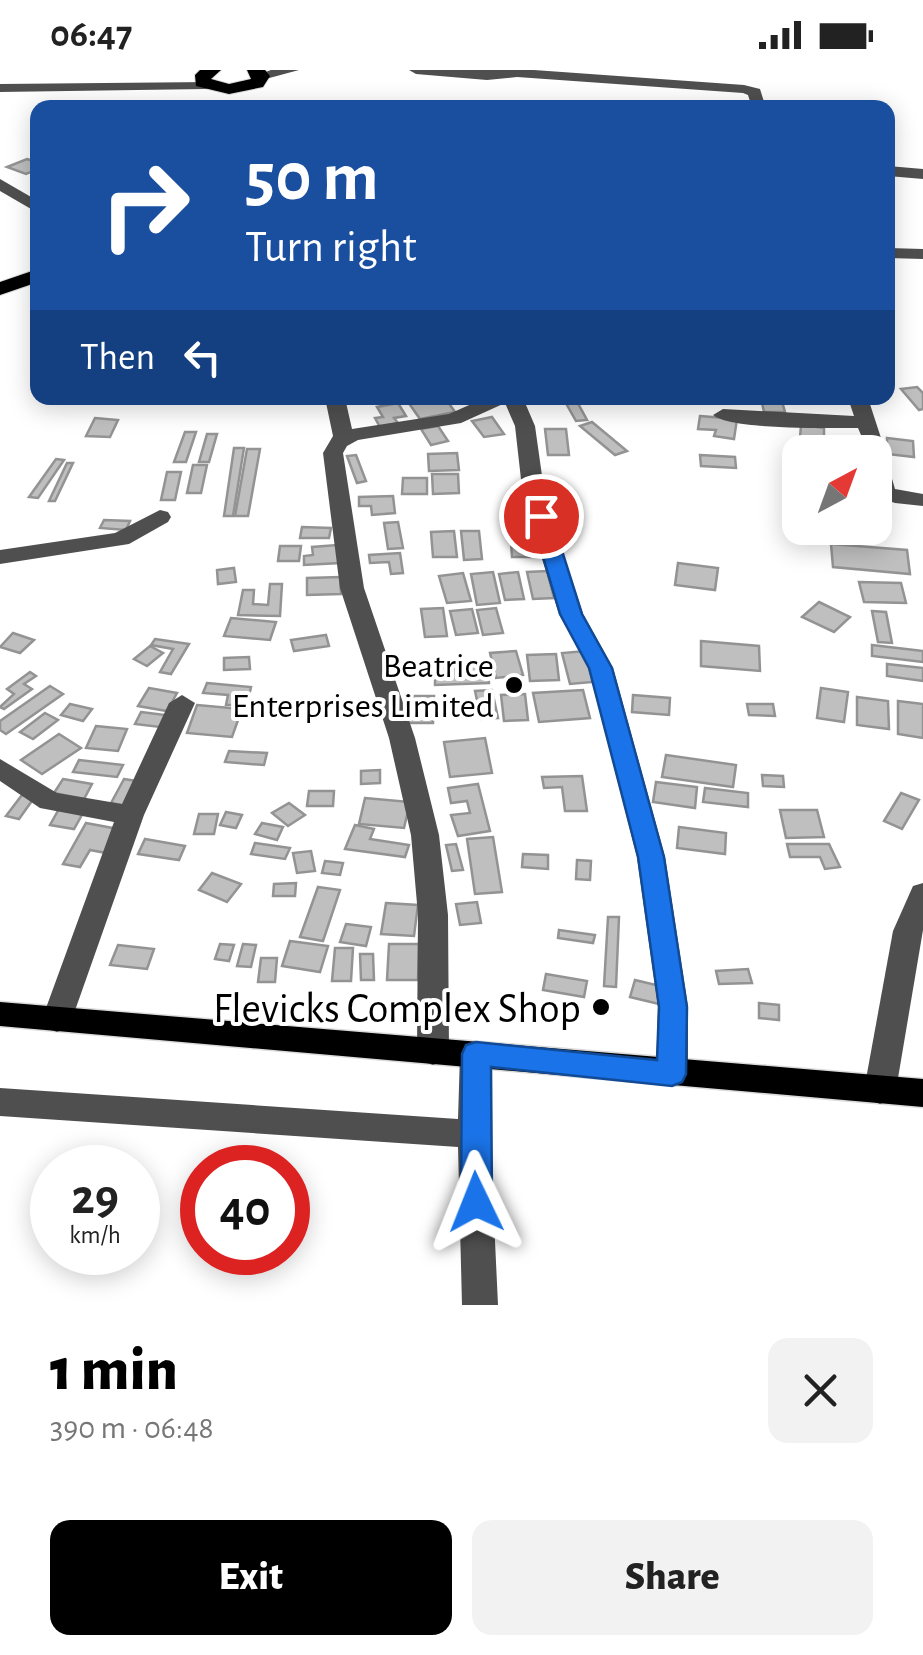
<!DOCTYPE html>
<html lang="en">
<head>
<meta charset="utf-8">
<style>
	body { margin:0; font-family:"Alegreya Sans",sans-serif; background:#f2f2f2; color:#222; height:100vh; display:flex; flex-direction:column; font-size:38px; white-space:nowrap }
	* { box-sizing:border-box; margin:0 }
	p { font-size:32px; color:#767676 }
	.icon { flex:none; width:55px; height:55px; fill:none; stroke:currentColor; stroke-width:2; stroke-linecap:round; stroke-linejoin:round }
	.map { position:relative; height:1235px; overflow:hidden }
	.side { display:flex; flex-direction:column; background:#fff; flex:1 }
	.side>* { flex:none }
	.guide { position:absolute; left:30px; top:30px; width:865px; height:305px; border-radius:20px; box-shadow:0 5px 25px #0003; background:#1a4fa0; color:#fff; overflow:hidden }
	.needle { width:65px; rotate:41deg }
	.fabs { position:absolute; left:782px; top:365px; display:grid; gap:20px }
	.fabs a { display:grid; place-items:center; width:110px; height:110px; border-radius:20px; background:#fff; box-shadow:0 5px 25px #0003; font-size:50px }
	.speed { position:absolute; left:30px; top:1075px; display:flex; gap:20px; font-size:50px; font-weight:700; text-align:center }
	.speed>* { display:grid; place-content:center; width:130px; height:130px; border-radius:50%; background:#fff; box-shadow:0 5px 25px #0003; line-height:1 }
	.speed small { font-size:25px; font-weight:400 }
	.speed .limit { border:15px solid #d22; background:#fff; color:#111 }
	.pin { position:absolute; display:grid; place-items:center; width:85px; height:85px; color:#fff; margin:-42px; border:5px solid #fff; border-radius:50%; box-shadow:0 2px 10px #0007 }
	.me { position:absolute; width:110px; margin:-55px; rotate:358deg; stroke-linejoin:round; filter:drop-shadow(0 0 8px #0008) }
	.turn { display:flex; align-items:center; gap:35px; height:210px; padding:0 50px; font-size:45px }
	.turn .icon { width:130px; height:130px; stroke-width:2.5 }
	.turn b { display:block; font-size:70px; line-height:85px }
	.then { display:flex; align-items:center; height:95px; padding:0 50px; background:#0003; gap:20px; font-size:38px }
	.round { display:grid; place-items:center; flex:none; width:105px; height:105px; border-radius:20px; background:#f2f2f2 }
	.summary { display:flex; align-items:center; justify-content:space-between; height:170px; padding:0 50px }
	h1 { font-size:60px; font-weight:800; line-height:75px; color:#000 }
	.button { display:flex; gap:20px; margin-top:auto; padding:20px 50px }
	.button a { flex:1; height:115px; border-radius:20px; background:#000; color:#fff; font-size:40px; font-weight:800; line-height:115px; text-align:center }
	.button a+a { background:#f2f2f2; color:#222 }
	.status { display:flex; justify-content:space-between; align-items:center; height:70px; padding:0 50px; background:#fff; direction:ltr }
	.status svg { height:28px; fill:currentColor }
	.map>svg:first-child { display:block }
</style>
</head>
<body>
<div class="status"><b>06:47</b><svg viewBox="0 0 49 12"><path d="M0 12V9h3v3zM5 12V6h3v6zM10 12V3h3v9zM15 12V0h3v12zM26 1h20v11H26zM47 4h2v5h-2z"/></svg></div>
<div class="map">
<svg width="923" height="1235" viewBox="0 0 923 1235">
	<rect width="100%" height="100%" fill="#fff"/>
	<!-- building -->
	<g fill="#bfbfbf" stroke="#939393" stroke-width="2.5">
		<path d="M27 89 38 93V99L26 104 7 97Z"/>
		<path d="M917 317 923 323V339L919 340 901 319Z"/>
		<path d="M431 328H445L455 342 420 349 408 332Z"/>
		<path d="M563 328H575L587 350 576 351Z"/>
		<path d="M761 328H781L785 342H764Z"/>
		<path d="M398 333 406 346 394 348 398 353 380 357 375 348 383 347 377 337Z"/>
		<path d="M700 346 737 349 734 369 714 366 716 360 698 359Z"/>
		<path d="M492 347 504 364 484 367 472 351Z"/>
		<path d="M95 348 118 350 110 367 86 366Z"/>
		<path d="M592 352 627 381 615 385 580 356Z"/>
		<path d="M801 355 824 358V382L799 381Z"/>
		<path d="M438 356 448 371 431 375 421 359Z"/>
		<path d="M545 359H566L569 385H548Z"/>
		<path d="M185 362H196L186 392H174Z"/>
		<path d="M207 364H217L209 392H199Z"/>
		<path d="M887 368 913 371 914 387 887 384Z"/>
		<path d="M234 378H244L233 446H224Z"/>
		<path d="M247 379H260L248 446H235Z"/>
		<path d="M457 383 459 400 429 401 428 384Z"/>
		<path d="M356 385 366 411 357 413 347 386Z"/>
		<path d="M700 385 735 387 736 398 701 396Z"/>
		<path d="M56 389 64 390 38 428 29 427Z"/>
		<path d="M67 393H73L55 431H49Z"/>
		<path d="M193 395H207L201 423H187Z"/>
		<path d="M167 402H181L175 430H161Z"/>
		<path d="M432 404H458L459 423 433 424Z"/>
		<path d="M403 408H427V424H402Z"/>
		<path d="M393 426 395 443 372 445 371 436H359V427Z"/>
		<path d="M104 450 130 451 126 460 100 458Z"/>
		<path d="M398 452 403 478 388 479 384 453Z"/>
		<path d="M302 457 331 458 329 468H300Z"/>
		<path d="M510 458H534L536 487H512Z"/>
		<path d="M454 461 457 487H433L431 462Z"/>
		<path d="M461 461H479L482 489 464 490Z"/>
		<path d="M831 474 907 480 910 504 833 497Z"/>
		<path d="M337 475 340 493 304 495V486L313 485 312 477Z"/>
		<path d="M280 476H301L299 491H278Z"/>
		<path d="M400 483 403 503 391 504 389 492 370 493 369 485Z"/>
		<path d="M678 493 718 498 715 520 675 515Z"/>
		<path d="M234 498 236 512 218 514 217 500Z"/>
		<path d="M547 501 554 528 533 529 527 502Z"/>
		<path d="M493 502 500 533 477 535 471 504Z"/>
		<path d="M518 502 524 529 505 530 499 504Z"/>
		<path d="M463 503 471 531 447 533 439 506Z"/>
		<path d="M340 507 341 524 307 525V508Z"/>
		<path d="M859 512 901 513 906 533 864 532Z"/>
		<path d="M270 514H282L280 546 238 545 243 520H254L253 534 268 535Z"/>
		<path d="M819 532 850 547 834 562 802 547Z"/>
		<path d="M443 538 447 566 425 567 421 539Z"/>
		<path d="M496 538 503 563 483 565 477 540Z"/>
		<path d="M472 539 478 563 456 565 450 541Z"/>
		<path d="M872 541 886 542 892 573 878 572Z"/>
		<path d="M231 548 276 552 270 570 224 566Z"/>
		<path d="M13 563 34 570 20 583 0 577Z"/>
		<path d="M326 565 329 576 294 581 291 570Z"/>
		<path d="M155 569 189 574 171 604 160 602 173 579 151 575Z"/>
		<path d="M701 571 759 576 760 601 701 596Z"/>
		<path d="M872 575 923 581V592L872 586Z"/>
		<path d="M150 576 163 583 147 596 134 589Z"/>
		<path d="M516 581 523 605 496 608 490 583Z"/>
		<path d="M585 581 593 612 570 614 562 583Z"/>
		<path d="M556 584 559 610 530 611 527 585Z"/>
		<path d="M249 587 250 599 224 600V588Z"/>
		<path d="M487 594 489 613 435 615V595Z"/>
		<path d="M887 594 923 598V611L887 606Z"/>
		<path d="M30 602 36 606 24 614 32 619 4 639 0 637 14 624 7 619Z"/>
		<path d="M207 613 251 617 247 635H226L228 625 203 623Z"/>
		<path d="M50 616 63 624 6 664 0 660V651Z"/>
		<path d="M149 618 177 623 167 641 138 636Z"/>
		<path d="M821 618 848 622 844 652 817 648Z"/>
		<path d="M492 620 498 648 481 649 475 621Z"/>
		<path d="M583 620 590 648 539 652 533 623Z"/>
		<path d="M525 624 528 650 504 651 501 625Z"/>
		<path d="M633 625 670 628 669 645 632 642Z"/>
		<path d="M406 626H434L433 653H404Z"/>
		<path d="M857 627 888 631 889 659 857 655Z"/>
		<path d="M898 631 923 634V668L898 664Z"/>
		<path d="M70 634 92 639 83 651 61 645Z"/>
		<path d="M747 634H773L775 646 749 645Z"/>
		<path d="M197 635 242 639 232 667 187 663Z"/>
		<path d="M141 642 165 645 160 657 135 654Z"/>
		<path d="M45 643 58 650 33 669 20 662Z"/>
		<path d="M96 656 127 659 118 681 86 678Z"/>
		<path d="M59 664 81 678 42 704 21 690Z"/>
		<path d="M485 668 492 703 450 707 444 672Z"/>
		<path d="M229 681 267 683 264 695 225 692Z"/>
		<path d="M666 685 736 695 733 717 662 707Z"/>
		<path d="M79 690 123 695 117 707 73 702Z"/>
		<path d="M380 700V713L361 714V701Z"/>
		<path d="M762 705 783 706 784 717 763 716Z"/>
		<path d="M582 706 587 741H565L562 717 544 718 542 707Z"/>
		<path d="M63 709 92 714 84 729 54 723Z"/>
		<path d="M124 709 143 712 130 737 111 733Z"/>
		<path d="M656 712 697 717 695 738 653 732Z"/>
		<path d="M478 714 490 761 458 766 451 745 470 743 467 731 451 733 448 718Z"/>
		<path d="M705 718 748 723V737L703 732Z"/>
		<path d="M309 721H334L333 736H307Z"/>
		<path d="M901 723 919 730 902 759 884 751Z"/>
		<path d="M22 725 34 728 19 749 6 746Z"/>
		<path d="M365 728 410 732 404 758 359 754Z"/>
		<path d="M289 733 305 745 288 756 272 743Z"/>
		<path d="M59 739 83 743 74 759 50 755Z"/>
		<path d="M780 740H817L824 767 786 768Z"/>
		<path d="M226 742 242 745 236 758 220 755Z"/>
		<path d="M199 744H218L214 764H194Z"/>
		<path d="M86 753 118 759 106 783 90 780 80 797 63 794Z"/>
		<path d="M262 753 283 757 277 770 255 764Z"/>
		<path d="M355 755 374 759 370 769 409 775 405 787 345 779Z"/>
		<path d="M679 757 726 763 725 784 677 778Z"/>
		<path d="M493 767 502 822 475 824 467 769Z"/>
		<path d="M145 769 185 776 179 790 138 784Z"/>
		<path d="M255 773 290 778 285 789 251 784Z"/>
		<path d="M456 774 463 800 452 801 446 775Z"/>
		<path d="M787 774H829L840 797 825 799 820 787H790Z"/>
		<path d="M311 781 315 801 297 803 293 783Z"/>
		<path d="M523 784 548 785V799L522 797Z"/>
		<path d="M577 790 591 791 590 810 576 809Z"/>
		<path d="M325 791 343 793 340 805 322 803Z"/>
		<path d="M212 803 241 814 227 832 199 820Z"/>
		<path d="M296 813 295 826H273L274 814Z"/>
		<path d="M318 817 340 820 323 871 300 867Z"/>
		<path d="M477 832 481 853 460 855 456 834Z"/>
		<path d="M386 833 418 835 414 866 381 864Z"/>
		<path d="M608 847H619L616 917 604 916Z"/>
		<path d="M346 854 371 857 366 876 340 872Z"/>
		<path d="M559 860 595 865 593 873 558 868Z"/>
		<path d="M290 871 328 876 320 902 282 896Z"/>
		<path d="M220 874 234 875 229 891 215 889Z"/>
		<path d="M243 874 256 875 251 897 237 896Z"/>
		<path d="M389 874H419L418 910H387Z"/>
		<path d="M118 875 154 879 147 899 110 895Z"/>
		<path d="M335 878H353L351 911H332Z"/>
		<path d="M360 884H373L374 910H361Z"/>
		<path d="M261 888H277L275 912H258Z"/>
		<path d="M748 899 752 913 719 914 716 901Z"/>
		<path d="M546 904 587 911 584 927 543 920Z"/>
		<path d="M635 910 664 917 659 934 630 927Z"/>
		<path d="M759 933 779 935V950L759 948Z"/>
	</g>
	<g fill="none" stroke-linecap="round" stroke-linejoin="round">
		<defs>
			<path id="major" d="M0 932 923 1009V1037L0 956Z"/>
			<g id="highway">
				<path d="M200 0H221L211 9 229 14 251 9 247 0H265L270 6 263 17 229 24 196 16 195 5Z"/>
				<path d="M38 199V212L0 225V212Z"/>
			</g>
		</defs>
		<!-- major casing -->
		<use href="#major" stroke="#dbdbdb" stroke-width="3"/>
		<!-- highway casing -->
		<use href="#highway" stroke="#dbdbdb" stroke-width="2"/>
		<!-- minor -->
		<g fill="#4f4f4f" fill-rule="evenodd">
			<path d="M271 0H299L262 10 255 6Z"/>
			<path d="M409 0H534L744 15 760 19 766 38H752L748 25 743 23 517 7 487 10 416 4Z"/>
			<path d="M210 12V18L205 19 0 22V14Z"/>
			<path d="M888 96 923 99V109L888 106Z"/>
			<path d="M0 109 38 131V143L0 121Z"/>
			<path d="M888 178 923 179V189L888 188Z"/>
			<path d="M325 328H345L352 359 449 344 485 328H523L535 356 545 427 583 544 613 598 665 787 688 937V1003L683 1012 672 1016 661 1012 656 1003 658 937 637 787 589 598 559 544 523 427 515 356 505 333 461 353 358 370 347 376 343 383 364 518 415 668 439 765 448 845 449 982 444 991 433 995 422 991 417 982 418 845 411 765 389 668 340 518 323 383 333 366Z"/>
			<path d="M848 328H868L881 368 878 372H864L858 358C829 358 731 360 713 345L723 339 854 346Z"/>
			<path d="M875 379 885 385 895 419 923 424V436L895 433 877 427 875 382H866Z"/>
			<path d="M160 440 168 442 171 447 168 452 129 474 0 494V480L115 463Z"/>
			<path d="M182 625 195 633 144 745 72 949 68 958 57 962 46 958 42 949 114 752 40 738 0 711V689L57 723 122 734 169 633Z"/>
			<path d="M923 813V860L896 1020 891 1030 880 1034 869 1030 864 1020 893 861 913 816Z"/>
			<path d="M476 971 487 975 492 984 490 1064 498 1235H462L458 1077 0 1046V1018L458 1049 460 984 465 975Z"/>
		</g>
		<!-- major -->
		<use href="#major" fill="#000" fill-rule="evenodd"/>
		<!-- highway -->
		<use href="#highway" fill="#000" fill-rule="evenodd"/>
	</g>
	<!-- route -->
	<path fill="#1a73e8" stroke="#114b97" stroke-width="2.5" d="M541 440 551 446 582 544 612 598 664 787 687 937 686 1004 682 1012 672 1016 491 997 492 1132 488 1142 476 1146 465 1142 461 1132 462 984 466 975 476 972 657 990 659 937 638 787 589 598 560 544 531 446Z"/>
	<!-- markers -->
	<g fill="#000" stroke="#fff" stroke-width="4">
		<circle cx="514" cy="615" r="10"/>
		<circle cx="601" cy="937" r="10"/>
	</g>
	<g text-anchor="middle" stroke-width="8" stroke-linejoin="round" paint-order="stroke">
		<!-- poi labels -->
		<g font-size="35" fill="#000" stroke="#fff" text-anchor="end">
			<text x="494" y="607">Beatrice<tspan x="494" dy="40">Enterprises Limited</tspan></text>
		</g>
		<!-- near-poi labels -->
		<g font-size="42" fill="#000" stroke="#fff" text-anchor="end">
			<text x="581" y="952">Flevicks Complex Shop</text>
		</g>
	</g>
</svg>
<div class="fabs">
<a><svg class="needle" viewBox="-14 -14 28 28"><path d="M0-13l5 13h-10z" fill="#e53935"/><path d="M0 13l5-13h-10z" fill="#767676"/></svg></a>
</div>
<div class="speed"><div>29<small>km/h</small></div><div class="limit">40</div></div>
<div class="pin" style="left:541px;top:446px;background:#d93025"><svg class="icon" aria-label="arrive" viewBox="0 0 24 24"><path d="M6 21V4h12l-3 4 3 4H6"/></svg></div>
<svg class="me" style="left:476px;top:1132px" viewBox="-20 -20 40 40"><path d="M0-17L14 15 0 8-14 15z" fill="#1a73e8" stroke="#fff" stroke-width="4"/></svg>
<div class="guide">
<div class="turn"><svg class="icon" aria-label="right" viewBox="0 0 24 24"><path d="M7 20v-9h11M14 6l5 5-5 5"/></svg><div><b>50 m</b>Turn right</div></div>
<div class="then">Then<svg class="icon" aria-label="left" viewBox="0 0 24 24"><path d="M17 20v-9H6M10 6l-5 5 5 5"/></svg></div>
</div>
</div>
<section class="side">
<div class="summary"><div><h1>1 min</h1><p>390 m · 06:48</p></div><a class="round"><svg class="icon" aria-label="close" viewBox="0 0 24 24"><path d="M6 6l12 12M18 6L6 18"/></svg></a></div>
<div class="button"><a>Exit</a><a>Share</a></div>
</section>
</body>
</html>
